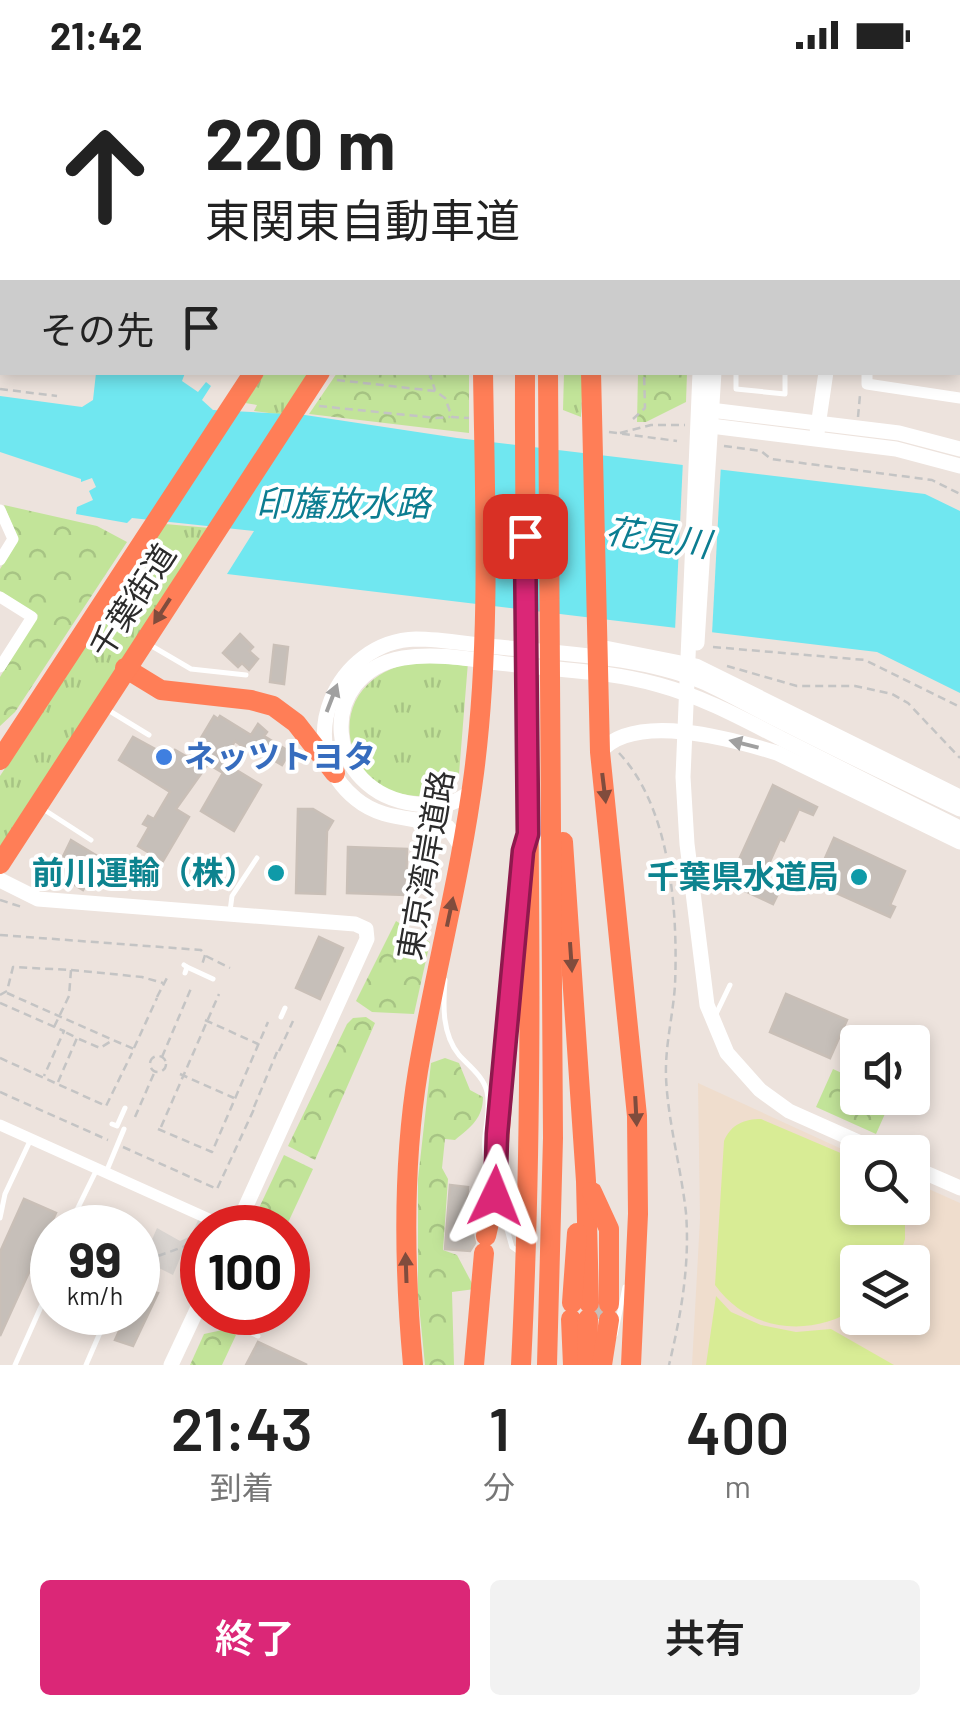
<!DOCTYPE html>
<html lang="ja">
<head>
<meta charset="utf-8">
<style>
	body { margin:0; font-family:Barlow,"Noto Sans JP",sans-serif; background:#f2f2f2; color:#222; height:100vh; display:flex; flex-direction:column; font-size:38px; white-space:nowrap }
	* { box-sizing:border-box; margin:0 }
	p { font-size:32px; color:#767676 }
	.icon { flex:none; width:55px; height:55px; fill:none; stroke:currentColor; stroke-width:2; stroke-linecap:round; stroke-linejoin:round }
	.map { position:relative; height:1295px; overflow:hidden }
	.sheet { display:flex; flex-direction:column; background:#fff; flex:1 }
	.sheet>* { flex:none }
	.top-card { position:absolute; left:0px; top:0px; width:960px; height:305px; box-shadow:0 5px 15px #0003; background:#fff; color:#222; overflow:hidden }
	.fabs { position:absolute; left:840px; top:955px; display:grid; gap:20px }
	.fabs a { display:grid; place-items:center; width:90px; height:90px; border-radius:10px; background:#fff; box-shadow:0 5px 15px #0003; font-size:50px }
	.speed { position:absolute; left:30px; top:1135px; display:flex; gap:20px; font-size:50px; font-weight:700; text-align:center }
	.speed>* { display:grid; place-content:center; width:130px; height:130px; border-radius:50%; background:#fff; box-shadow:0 5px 15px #0003; line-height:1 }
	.speed small { font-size:25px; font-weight:400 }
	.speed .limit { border:15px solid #d22; background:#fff; color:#111 }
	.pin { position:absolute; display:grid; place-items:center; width:85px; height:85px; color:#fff; margin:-42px; border-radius:20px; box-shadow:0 5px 15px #0006 }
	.me { position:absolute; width:110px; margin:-55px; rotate:2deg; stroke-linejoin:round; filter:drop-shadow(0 0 8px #0008) }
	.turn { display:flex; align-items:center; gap:35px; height:210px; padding:0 40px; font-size:45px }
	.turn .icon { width:130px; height:130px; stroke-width:2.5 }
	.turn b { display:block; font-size:70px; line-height:85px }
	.then { display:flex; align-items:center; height:95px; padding:0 40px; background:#0003; gap:20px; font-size:38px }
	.eta { display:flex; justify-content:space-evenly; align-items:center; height:170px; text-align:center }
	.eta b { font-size:60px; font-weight:600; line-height:70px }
	.button { display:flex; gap:20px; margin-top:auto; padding:20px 40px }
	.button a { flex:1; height:115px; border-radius:10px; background:#db2777; color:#fff; font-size:40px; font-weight:600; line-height:115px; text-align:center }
	.button a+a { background:#f2f2f2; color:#222 }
	.status { display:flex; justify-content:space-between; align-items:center; height:70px; padding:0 50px; background:#fff; direction:ltr }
	.status svg { height:28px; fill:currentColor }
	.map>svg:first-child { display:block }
</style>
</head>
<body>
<div class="status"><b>21:42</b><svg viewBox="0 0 49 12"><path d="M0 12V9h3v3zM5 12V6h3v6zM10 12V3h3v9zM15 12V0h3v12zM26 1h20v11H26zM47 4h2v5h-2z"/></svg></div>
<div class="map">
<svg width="960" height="1295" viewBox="0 0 960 1295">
	<defs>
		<pattern id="grass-tufts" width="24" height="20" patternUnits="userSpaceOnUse" patternTransform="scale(2.5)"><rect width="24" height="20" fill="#c2e499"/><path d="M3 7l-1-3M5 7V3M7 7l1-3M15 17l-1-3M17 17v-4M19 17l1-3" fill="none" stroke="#a7c484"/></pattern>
		<pattern id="forest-crowns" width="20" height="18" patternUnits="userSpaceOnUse" patternTransform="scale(2.5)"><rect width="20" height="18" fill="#c2e499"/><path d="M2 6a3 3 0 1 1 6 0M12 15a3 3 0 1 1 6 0" fill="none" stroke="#a7c484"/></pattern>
	</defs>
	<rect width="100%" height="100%" fill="#ede3dd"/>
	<!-- education -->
	<path fill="#efddcd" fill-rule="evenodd" d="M698 1013 857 1086 858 1138H912L913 1112 960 1133V1295H692L700 1149ZM858 1192H912V1248H858Z"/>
	<!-- grass -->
	<g fill="url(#grass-tufts)">
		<path d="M265 303H312L284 345 254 341 257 335 245 333Z"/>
		<path d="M564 303H583L581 347 563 340Z"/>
		<path d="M165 454 210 458 0 777V706Z"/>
		<path d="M417 591 468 592 459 704 435 727C420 726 402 726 388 720 346 699 334 639 374 609 387 599 401 595 417 591Z"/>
	</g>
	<!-- forest -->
	<g fill="url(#forest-crowns)">
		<path d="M337 303H469V363L309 344Z"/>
		<path d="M638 303H687L686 332 646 352H637Z"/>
		<path d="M4 435 97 456 127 472 15 642 0 656V607L38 545 0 521V499L18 470Z"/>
		<path d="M396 851 430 872 414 944 372 942 356 931Z"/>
		<path d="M366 947 375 953 315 1090 288 1076 347 954 353 948Z"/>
		<path d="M445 988 459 993 470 1020 483 1027C483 1048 471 1057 455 1070L445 1069 442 1098 448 1109 443 1180 457 1185 475 1219 452 1222 454 1295H425L418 1225V1109L431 993Z"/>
		<path d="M833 999 857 1010 858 1028H892L876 1064 816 1037Z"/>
		<path d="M284 1085 313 1099 286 1157H250Z"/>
		<path d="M227 1259 236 1265 222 1295H190L204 1264Z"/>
	</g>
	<!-- pitch -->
	<g fill="#d8ec95">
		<path d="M761 1049 857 1090 858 1138H905V1169L898 1192H858L857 1238C810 1268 749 1262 715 1215L724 1071C731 1054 745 1049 761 1049Z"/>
		<path d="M716 1226 731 1242 761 1255 796 1262 831 1259 894 1295H706Z"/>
	</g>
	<!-- plaza -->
	<path fill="#d9d4d0" d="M199 1148 220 1157 202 1158V1185L194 1181 181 1186 173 1205 153 1195 157 1186 147 1181 157 1158 180 1171 191 1166Z"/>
	<!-- water -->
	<path fill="#70e7f0" d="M96 303H185L182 311 198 322 206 312 211 316 202 330 213 340 305 345 457 368 925 424 960 441V623L877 582 227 504 254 461 132 448 127 453 76 444 77 437 93 430 89 421 96 417 92 408 81 412V409L0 382V326L82 337 93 330Z"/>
	<!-- pier -->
	<path fill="#ede3dd" d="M683 390 721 394 712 564 675 561Z"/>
	<!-- building -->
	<g fill="#c6bfb9" stroke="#c9bfb7" stroke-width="2.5">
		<path d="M240 564 253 577 249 581 258 589 249 600 242 593 238 597 223 583Z"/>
		<path d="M274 575 288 577 284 614 270 612Z"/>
		<path d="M214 646 218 649 220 646 251 665 258 654 267 662 264 666 290 682 282 695 256 680 253 684 235 671 223 692 261 715 234 761 201 741 223 703 208 694 176 739 189 747 163 791 138 776 149 757 143 754 148 746 154 749 170 722 119 690 133 667 170 687 175 680 189 688Z"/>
		<path d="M773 715 817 737 813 745 799 739 784 771 780 769 759 816 778 824 773 834 717 808 732 805Z"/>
		<path d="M298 739H313L333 751 327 761 325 824 296 823Z"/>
		<path d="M834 768 905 801 890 835 895 837 890 847 814 813Z"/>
		<path d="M71 770 102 789 83 820 55 803Z"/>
		<path d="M348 777 407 779 406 825 347 823Z"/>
		<path d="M319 867 343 878 320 929 296 918Z"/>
		<path d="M786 924 847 950 830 988 770 962Z"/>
		<path d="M450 1115 468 1117 464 1164 473 1165 475 1173 470 1181 445 1179Z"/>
		<path d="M24 1129 56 1143 0 1266V1182Z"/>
		<path d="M90 1139 130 1158H88L82 1155Z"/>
		<path d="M141 1196 150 1199 147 1208 153 1211 150 1221 158 1223 133 1276 115 1270 128 1242H138V1202Z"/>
		<path d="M258 1272 307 1295H246Z"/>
	</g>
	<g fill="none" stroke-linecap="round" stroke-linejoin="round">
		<!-- highway-tunnel -->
		<path stroke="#c6beb9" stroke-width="20" stroke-dasharray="20 10" stroke-linecap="butt" d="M598 1249V1233"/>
		<!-- path -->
		<g stroke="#c4c4c4" stroke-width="2.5" stroke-dasharray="8 5" stroke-linecap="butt">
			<path d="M793 0 798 2"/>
			<path d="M0 133 2 134"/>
			<path d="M429 302 435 320"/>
			<path d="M337 310 435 321 445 328 452 347 469 348"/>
			<path d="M0 319 57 326"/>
			<path d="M319 336 436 348 450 347"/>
			<path d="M858 347 860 325"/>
			<path d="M633 349 645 338 644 302"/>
			<path d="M609 362 677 371"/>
			<path d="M620 363 651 355H685"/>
			<path d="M724 376 761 381 771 389 932 410 960 424"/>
			<path d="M713 577 865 590 960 637"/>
			<path d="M727 596 797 616H855L892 624 908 633 960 688"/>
			<path d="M619 683C671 738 678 842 675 915 673 946 665 975 666 1007 668 1053 681 1097 686 1143 690 1195 681 1245 669 1295"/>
			<path d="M0 830 22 837"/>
			<path d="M0 865 201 880 205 885 202 895"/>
			<path d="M206 886 230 898"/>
			<path d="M71 900 142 907 163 913"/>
			<path d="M7 923 113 970"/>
			<path d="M0 925 7 921 13 897 71 900 69 926 54 957"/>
			<path d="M157 927 168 906"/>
			<path d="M0 933 64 961 44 1006"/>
			<path d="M205 950 258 974"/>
			<path d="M79 969 100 978 113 970 134 979"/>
			<path d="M134 978 157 928"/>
			<path d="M279 981 293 951"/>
			<circle cx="158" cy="994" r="8"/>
			<path d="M162 987 192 916"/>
			<path d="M0 988 106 1036 132 983"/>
			<path d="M180 1004 234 1028"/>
			<path d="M58 1012 77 968 65 962"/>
			<path d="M0 1022 108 1070"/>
			<path d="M254 1037 277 982"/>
			<path d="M135 1047 155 1001"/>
			<path d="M161 1057 219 924"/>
			<path d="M158 1059 212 1082 268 952"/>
			<path d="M123 1077 217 1119 255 1037"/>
			<path d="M158 1186 191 1174 202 1179"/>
		</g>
		<!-- lane -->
		<g stroke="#fff" stroke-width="5">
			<path d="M50 2V0"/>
			<path d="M83 2V0"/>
			<path d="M136 2V0"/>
			<path d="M380 2 381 0"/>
			<path d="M736 302V319L785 324V302"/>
			<path d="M150 575 191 599 246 605"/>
			<path d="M108 640 149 665"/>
			<path d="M43 739 91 770"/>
			<path d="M230 841 232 826 257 788"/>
			<path d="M184 895 187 897 185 903"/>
			<path d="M187 897 213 909"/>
			<path d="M445 910C443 936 442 964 459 985 469 996 484 1007 487 1022 493 1048 476 1075 490 1099"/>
			<path d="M716 944 730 915"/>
			<path d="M281 947 285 938"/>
			<path d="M112 1054 117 1056 125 1038"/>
			<path d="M107 1100 124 1059"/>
			<path d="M500 1134 512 1177 519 1182"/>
			<path d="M0 1148 5 1124 30 1071"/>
			<path d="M68 1158 96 1101"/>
			<path d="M202 1203V1204"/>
			<path d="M207 1242 258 1266"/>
			<path d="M615 1265 625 1217"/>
			<path d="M15 1295 52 1212"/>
			<path d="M86 1295 109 1242"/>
		</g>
		<!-- street -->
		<g stroke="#fff" stroke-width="11">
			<path d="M214 0 215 2"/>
			<path d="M416 2 418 0"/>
			<path d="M644 2V0"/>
			<path d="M958 17 960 13"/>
			<path d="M0 20H2"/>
			<path d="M958 43 960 44"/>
			<path d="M0 109 2 110"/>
			<path d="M958 109 960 111"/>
			<path d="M958 176 960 177"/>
			<path d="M958 198H960"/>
			<path d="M958 263H960"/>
			<path d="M867 302V314L960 328"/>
			<path d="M0 440 13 469 0 490"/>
			<path d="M0 527 32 547 0 597"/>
			<path d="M0 1055 229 1158"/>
		</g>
		<!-- secondary -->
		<g stroke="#fff" stroke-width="15">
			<path d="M311 2 314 0"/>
			<path d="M759 2 760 0"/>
			<path d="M773 2 774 0"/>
			<path d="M920 2 921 0"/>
			<path d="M0 193 2 192"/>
			<path d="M700 302 683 707 687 774 707 935 727 983 760 1020 789 1041 881 1082"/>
			<path d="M702 339 899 363 960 379"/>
			<path d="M703 355 896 379 960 396"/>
			<path d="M817 363 826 302"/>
			<path d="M697 573 714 302"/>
			<path d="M595 576 696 596 960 727"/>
			<path d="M600 682C635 641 732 669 777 683L960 772"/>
			<path d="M472 721C453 736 439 737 416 734 322 723 315 603 403 588 440 582 479 591 516 595 564 600 613 602 659 615 703 627 743 649 784 670 842 699 901 729 960 758"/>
			<path d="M463 780 448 757C416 746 384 752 356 729 290 676 336 571 416 569 444 569 472 575 499 577 565 584 639 586 701 611 729 623 755 639 782 652 841 682 901 711 960 739"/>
			<path d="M0 810 38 829 355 854 366 859 367 869 236 1158"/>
			<path d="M912 1097 960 1118"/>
			<path d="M171 1295 202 1229"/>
		</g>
		<!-- highway -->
		<g stroke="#ff7e57" stroke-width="20">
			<path d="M449 2 450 0"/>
			<path d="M504 2 505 0"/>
			<path d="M524 2 527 0"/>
			<path d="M549 2 550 0"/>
			<path d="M575 2V0"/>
			<path d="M616 2V0"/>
			<path d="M591 302 600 682 637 1046 638 1144 631 1295"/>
			<path d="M125 598 161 620 251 630 273 636 296 653 335 703"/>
			<path d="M0 690 254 302"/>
			<path d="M563 772 586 1111 589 1233"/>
			<path d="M0 794 320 302"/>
			<path d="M592 1122 609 1159V1234"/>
			<path d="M486 1166 495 1126 517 835"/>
			<path d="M572 1233 577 1163"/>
			<path d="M571 1249 573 1295"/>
			<path d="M413 1295C404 1197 402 1098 418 1001 435 901 461 804 474 703 491 571 485 435 483 302"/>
			<path d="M474 1295 484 1183"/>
			<path d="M521 1295C538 965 524 633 525 302"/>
			<path d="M547 1295 553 1068 548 302"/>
			<path d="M587 1295 588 1249"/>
			<path d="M602 1295 609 1250"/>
		</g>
	</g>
	<!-- one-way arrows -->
	<defs><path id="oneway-solid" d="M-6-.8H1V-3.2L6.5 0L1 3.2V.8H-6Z" transform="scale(2.5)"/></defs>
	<g fill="#804c3d">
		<use href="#oneway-solid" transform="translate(162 541) rotate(123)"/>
		<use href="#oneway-solid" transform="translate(604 718) rotate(83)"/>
		<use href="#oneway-solid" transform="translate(450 842) rotate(-78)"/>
		<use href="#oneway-solid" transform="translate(571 887) rotate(86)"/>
		<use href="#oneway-solid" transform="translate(636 1041) rotate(87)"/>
		<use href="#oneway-solid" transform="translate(406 1198) rotate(-92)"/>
	</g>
	<g fill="#a0a0a0">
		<use href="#oneway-solid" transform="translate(332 628) rotate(-69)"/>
		<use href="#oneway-solid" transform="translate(744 674) rotate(-166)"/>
	</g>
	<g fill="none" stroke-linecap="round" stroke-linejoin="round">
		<defs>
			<path id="route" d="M495 1126 497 1064 523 781 528 764 525 466"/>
		</defs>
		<!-- route casing -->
		<use href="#route" stroke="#8e194d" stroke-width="25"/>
		<!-- route -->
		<use href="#route" stroke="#db2777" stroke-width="18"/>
	</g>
	<!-- markers -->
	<circle fill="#3f7fe0" stroke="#fff" stroke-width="4" cx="164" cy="687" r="10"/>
	<g fill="#0f9aa8" stroke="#fff" stroke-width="4">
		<circle cx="276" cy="803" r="10"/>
		<circle cx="859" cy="807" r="10"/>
	</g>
	<g text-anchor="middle" stroke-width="8" stroke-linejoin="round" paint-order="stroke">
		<!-- street labels -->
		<g font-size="32" fill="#2b2b2b" stroke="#fff">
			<text transform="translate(133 531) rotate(-57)" y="11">千葉街道</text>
			<text transform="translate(426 795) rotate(-80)" y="11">東京湾岸道路</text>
		</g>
		<!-- shop labels -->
		<g font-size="32" font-weight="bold" fill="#366cbe" stroke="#fff" text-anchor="start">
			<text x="184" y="698">ネッツトヨタ</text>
		</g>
		<!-- culture labels -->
		<g font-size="32" font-weight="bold" fill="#0d838f" stroke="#fff" text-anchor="end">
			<text x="256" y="814">前川運輸（株）</text>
			<text x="839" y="818">千葉県水道局</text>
		</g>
		<!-- water labels -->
		<g font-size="35" font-style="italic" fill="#0c7d91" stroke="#fff">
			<text x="343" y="446">印旛放水路</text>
			<text transform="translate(658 468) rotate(8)" y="12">花見川</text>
		</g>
	</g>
</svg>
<div class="fabs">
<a><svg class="icon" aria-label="sound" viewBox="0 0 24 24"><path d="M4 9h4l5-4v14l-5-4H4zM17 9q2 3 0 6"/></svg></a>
<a><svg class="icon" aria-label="search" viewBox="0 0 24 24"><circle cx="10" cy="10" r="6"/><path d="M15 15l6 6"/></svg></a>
<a><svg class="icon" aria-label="layers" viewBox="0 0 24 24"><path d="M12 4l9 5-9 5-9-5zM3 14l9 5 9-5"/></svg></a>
</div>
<div class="speed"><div>99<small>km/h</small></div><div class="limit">100</div></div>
<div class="pin" style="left:525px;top:466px;background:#d93025"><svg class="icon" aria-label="arrive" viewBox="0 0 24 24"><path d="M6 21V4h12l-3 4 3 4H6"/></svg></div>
<svg class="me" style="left:495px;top:1126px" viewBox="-20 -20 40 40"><path d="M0-17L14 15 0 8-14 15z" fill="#db2777" stroke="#fff" stroke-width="4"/></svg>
<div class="top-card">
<div class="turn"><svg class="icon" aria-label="ahead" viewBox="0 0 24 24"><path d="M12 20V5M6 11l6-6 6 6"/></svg><div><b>220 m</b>東関東自動車道</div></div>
<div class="then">その先<svg class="icon" aria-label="arrive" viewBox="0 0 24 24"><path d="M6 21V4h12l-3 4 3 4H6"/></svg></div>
</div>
</div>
<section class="sheet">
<div class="eta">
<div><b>21:43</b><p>到着</p></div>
<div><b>1</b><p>分</p></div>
<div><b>400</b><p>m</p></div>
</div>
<div class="button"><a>終了</a><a>共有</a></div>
</section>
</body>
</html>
